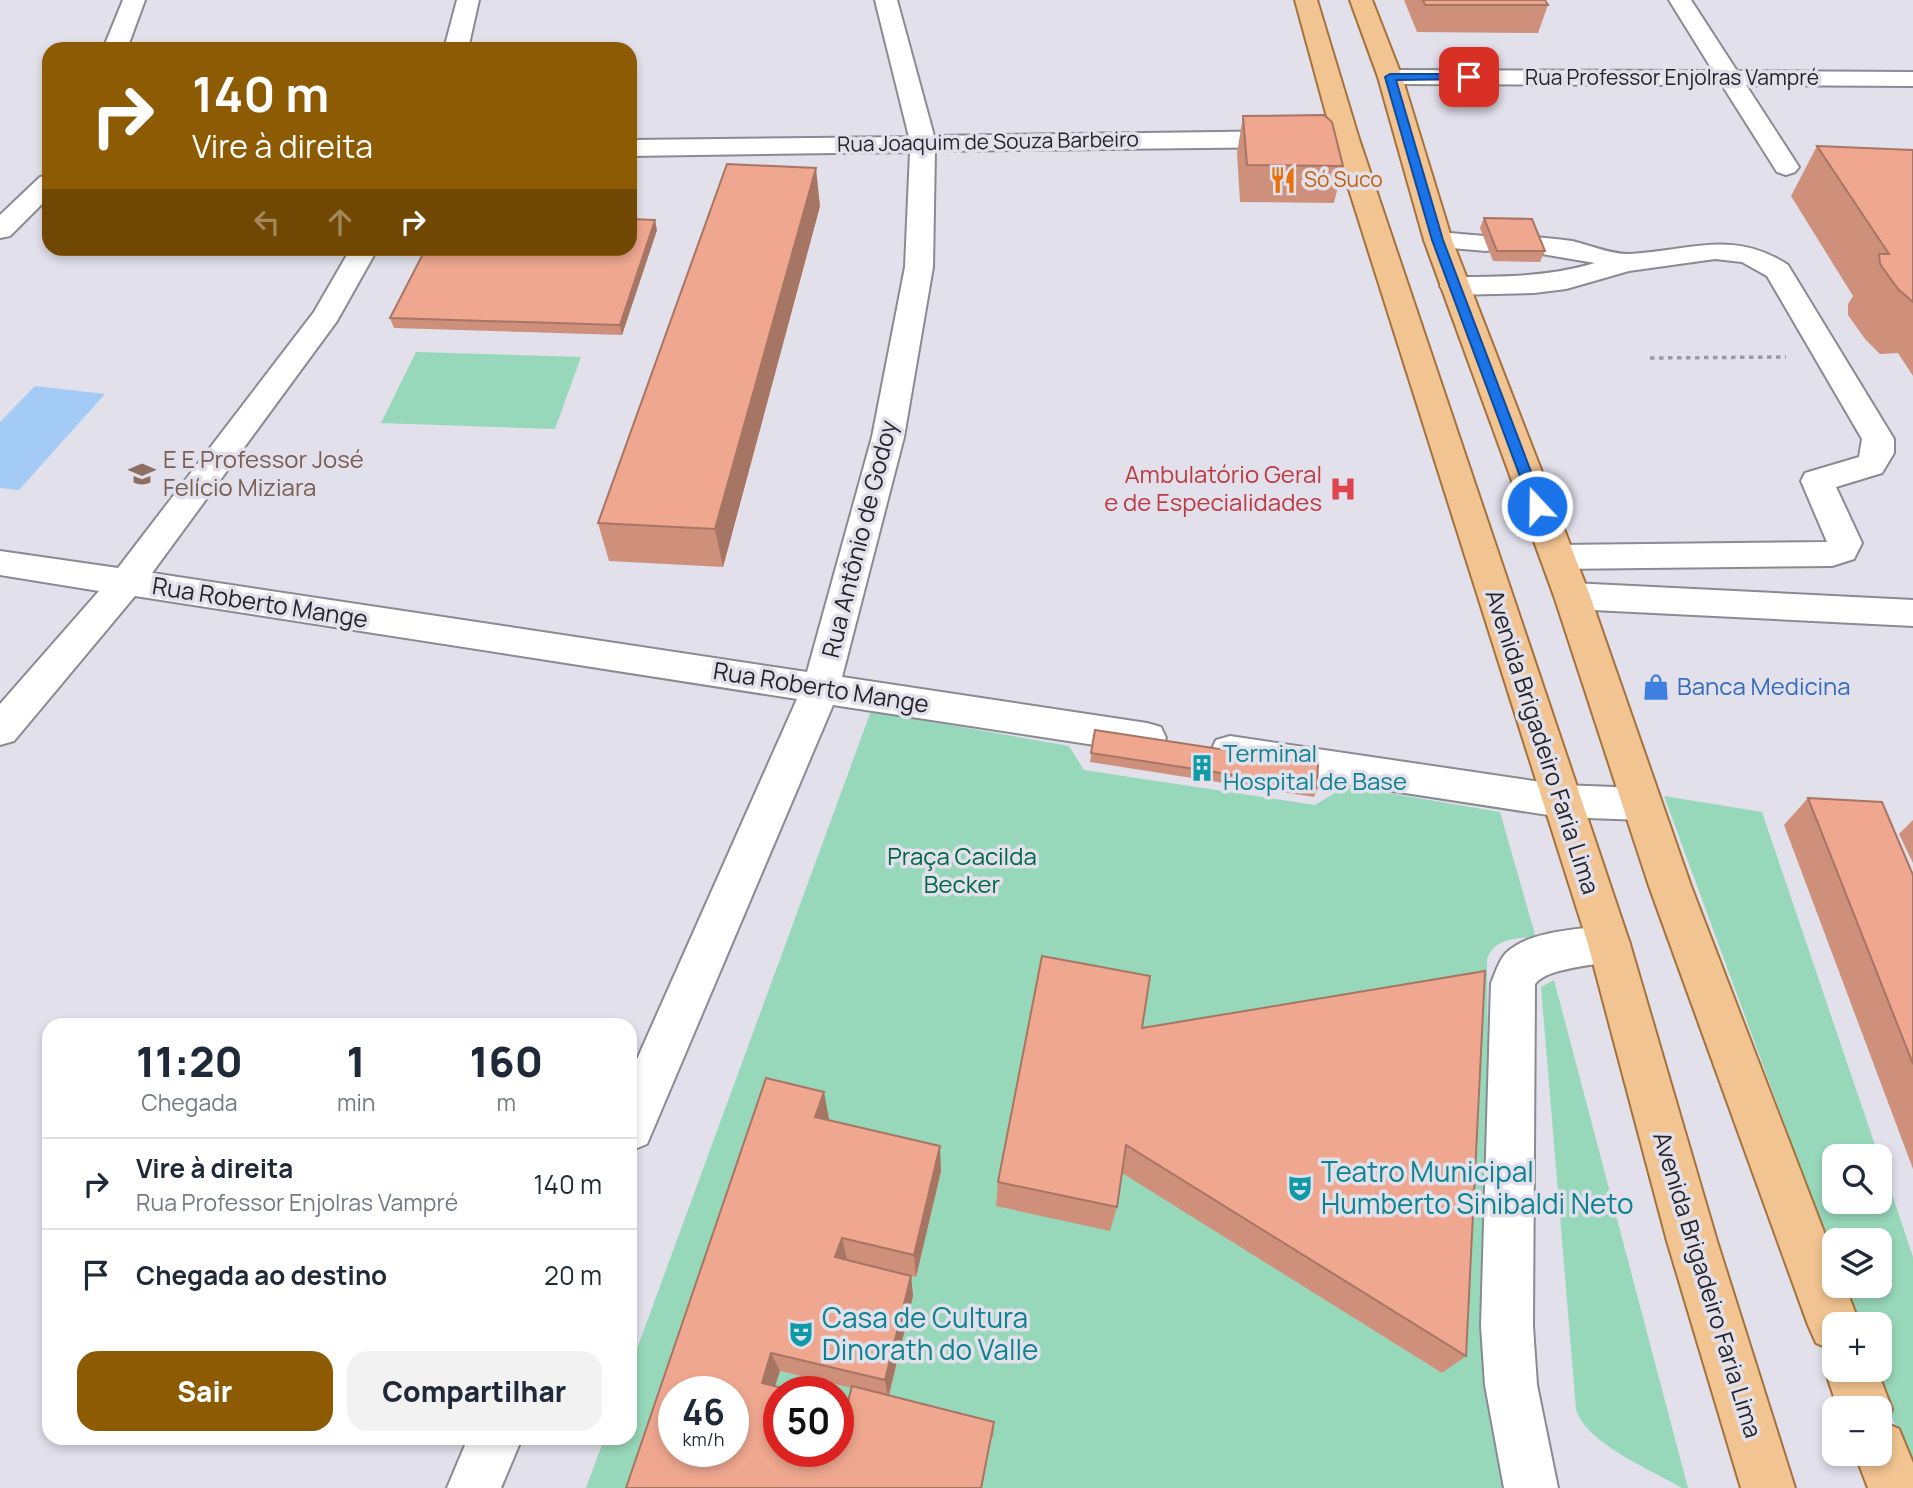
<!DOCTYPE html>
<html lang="pt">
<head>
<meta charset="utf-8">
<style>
	body { margin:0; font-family:Manrope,sans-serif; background:#f2f2f3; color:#1f2937; height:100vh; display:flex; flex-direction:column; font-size:26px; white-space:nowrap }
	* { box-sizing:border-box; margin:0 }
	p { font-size:23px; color:#747a83 }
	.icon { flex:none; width:38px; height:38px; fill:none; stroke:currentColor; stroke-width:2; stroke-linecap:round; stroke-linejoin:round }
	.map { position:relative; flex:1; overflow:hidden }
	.drawer { position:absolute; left:42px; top:1018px; width:595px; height:427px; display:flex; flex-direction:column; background:#fff; border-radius:21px; box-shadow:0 4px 10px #0003 }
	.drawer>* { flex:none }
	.hud { position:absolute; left:42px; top:42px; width:595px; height:214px; border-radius:21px; box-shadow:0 4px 10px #0003; background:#8c5b04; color:#fff; overflow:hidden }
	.fabs { position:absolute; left:1822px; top:1144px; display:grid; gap:14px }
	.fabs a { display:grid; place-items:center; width:70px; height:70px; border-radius:14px; background:#fff; box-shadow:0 4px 10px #0003; font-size:35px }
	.speed { position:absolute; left:658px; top:1376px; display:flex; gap:14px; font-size:35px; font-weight:700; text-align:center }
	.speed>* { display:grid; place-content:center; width:91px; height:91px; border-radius:50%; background:#fff; box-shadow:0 4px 10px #0003; line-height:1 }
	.speed small { font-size:18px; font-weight:400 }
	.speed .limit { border:10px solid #d22; background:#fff; color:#111 }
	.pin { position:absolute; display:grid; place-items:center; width:60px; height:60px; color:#fff; margin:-30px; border-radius:14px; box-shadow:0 4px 10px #0006 }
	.me { position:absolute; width:77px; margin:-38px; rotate:339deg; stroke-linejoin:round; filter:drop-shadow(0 0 5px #0008) }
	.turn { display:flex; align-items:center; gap:24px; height:147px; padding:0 35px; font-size:32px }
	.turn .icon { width:91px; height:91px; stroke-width:2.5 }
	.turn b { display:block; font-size:49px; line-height:60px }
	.lanes { display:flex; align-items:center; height:66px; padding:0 35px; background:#0003; justify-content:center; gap:35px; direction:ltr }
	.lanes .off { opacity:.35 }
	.eta { display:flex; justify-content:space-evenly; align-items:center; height:119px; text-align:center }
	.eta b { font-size:42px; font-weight:800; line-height:49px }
	.button { display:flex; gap:14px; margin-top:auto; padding:14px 35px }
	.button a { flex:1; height:80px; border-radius:21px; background:#8c5b04; color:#fff; font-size:28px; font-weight:800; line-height:80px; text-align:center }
	.button a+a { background:#f2f2f3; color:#1f2937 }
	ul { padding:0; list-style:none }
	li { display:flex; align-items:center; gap:21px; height:91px; padding:0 35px; border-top:2px solid #e0e1e3 }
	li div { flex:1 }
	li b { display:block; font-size:26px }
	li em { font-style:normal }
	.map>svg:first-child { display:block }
</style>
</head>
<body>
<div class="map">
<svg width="1913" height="1488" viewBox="0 0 1913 1488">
	<rect width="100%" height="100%" fill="#e1e0eb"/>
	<!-- green -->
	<g fill="#98d8ba" fill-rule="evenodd">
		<path d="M416 352 581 357 555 429 381 423Z"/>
		<path d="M871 711 1069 746 1084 770 1315 805 1346 786 1500 812 1536 938C1517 937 1494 939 1487 959L1492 1411 1531 1488H982L992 1437 838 1417V1391H779L771 1399 780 1371 888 1397 841 1279 847 1260 916 1276 941 1171 674 1391 647 1488H586L604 1439 630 1438V1368ZM1464 1002 1442 1373 1118 1170Z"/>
		<path d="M1664 796 1762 812 1879 1157H1834V1202H1880V1158L1913 1257V1473L1875 1370H1880V1325H1858L1844 1286H1880V1241H1834V1258Z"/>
		<path d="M1554 980 1688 1488H1682C1652 1470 1585 1443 1576 1409L1541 987Z"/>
	</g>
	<!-- water -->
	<path fill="#a4cbf6" d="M35 386 105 394 19 490 0 488V422Z"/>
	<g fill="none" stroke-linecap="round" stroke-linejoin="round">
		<defs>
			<g id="minor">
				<path d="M123 0H145L127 49H103Z"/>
				<path d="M457 0H479L468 49H444Z"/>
				<path d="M875 0H897L934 136 1291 131 1300 134 1304 139 1300 144 1291 147 935 151 933 267 904 437 842 677 1147 723 1161 727 1166 738 1161 749 1147 753 833 705 647 1144 630 1151V1075L797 699 135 596 14 741 0 745V704L99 591 0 575V551L118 568 314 312 351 248H378L337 321 152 573 807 672 872 437 905 267 910 152 630 156V140L909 137Z"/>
				<path d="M1669 0H1691L1737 71 1913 72V86L1746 85 1799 167 1795 172 1786 175 1777 172 1722 85 1390 84 1382 82 1378 77 1382 72 1390 70 1713 71Z"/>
				<path d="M49 175V197L10 236 0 238V215L40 177Z"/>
				<path d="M1438 232 1496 237 1500 243 1496 249 1486 251 1428 246 1424 240 1428 234Z"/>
				<path d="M1534 237C1547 238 1559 239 1572 241 1590 245 1612 255 1630 254 1690 251 1733 229 1788 265L1894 439V453L1882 473 1836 487 1862 543 1854 559 1832 566 1557 569 1545 566 1540 557 1545 548 1557 545 1827 542 1801 481 1805 473 1859 457 1862 439 1767 276 1742 262 1715 259 1629 271 1566 289 1534 293 1454 295 1444 292 1440 286 1444 280 1454 277C1503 277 1548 277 1595 263L1524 251 1520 245 1524 239Z"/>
				<path d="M1572 583 1913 600V626L1572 609 1560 605 1554 596 1560 587Z"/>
				<path d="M1230 736 1561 785 1642 788 1656 792 1662 804 1656 816 1642 820 1561 817 1230 766 1216 762 1211 751 1216 740Z"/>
				<path d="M1609 925 1624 930 1630 944 1624 958C1601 966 1549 966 1535 984L1533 1326 1537 1385 1558 1488H1504L1485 1385 1481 1326 1491 983C1495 974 1499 960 1506 953 1530 930 1578 930 1609 925Z"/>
				<path d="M468 1438H522L501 1488H447Z"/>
			</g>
			<g id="major">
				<path d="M1295 0H1317L1359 139 1630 944 1717 1241 1795 1488H1741L1667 1241 1588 944 1333 139Z"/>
				<path d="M1350 0H1372L1402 77 1452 240 1590 596 1691 886 1834 1258V1286H1845L1860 1325H1834V1351L1816 1343 1808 1325 1649 886 1554 596 1424 240 1378 77Z"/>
				<path d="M1832 1351 1834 1370H1877L1892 1409 1886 1423 1899 1429 1913 1463V1488H1868L1855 1454H1880V1409H1838L1825 1370Z"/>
			</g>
		</defs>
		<!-- minor casing -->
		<use href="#minor" stroke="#8a8a93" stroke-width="4"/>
		<!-- major casing -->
		<use href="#major" stroke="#a4723c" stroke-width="4"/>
		<!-- path -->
		<path stroke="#9a99a1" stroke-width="3.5" stroke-dasharray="4.5 4.5" stroke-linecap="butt" d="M1650 358 1786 357"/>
		<!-- minor -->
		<use href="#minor" fill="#fff" fill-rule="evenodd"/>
		<!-- major -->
		<use href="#major" fill="#f1c491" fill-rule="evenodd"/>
	</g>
	<!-- wall -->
	<g fill="#ce907b" fill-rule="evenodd">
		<path d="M1404 0H1545L1548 5 1538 33 1417 32Z"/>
		<path d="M1243 116 1343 166 1334 203 1240 202 1237 153Z"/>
		<path d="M1817 146 1913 150V376L1898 353 1880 354 1865 339 1848 315V304L1853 296 1791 196Z"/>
		<path d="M820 206 723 567 609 561 598 523Z"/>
		<path d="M1484 218 1545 251 1540 262 1493 261 1480 228Z"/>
		<path d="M657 230 622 335 394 328 390 318Z"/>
		<path d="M1095 730 1317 788 1314 797 1090 762Z"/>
		<path d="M1808 798 1913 875V1169L1784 825Z"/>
		<path d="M1913 820V863L1899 834Z"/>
		<path d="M1142 1028 1466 1356 1442 1373 1122 1173 1117 1207 1110 1231 996 1206 998 1182Z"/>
		<path d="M829 1119V1120L941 1171 916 1277 847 1260 911 1276 913 1296 889 1396 994 1422 993 1437 626 1488ZM780 1371 851 1388 847 1405 775 1386Z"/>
	</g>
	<!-- shaded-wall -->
	<g fill="#a77564">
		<path d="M816 168 820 206 723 567 715 529Z"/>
		<path d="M655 220 657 230 622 335 620 325Z"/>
		<path d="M824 1092 829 1119 821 1143 815 1117Z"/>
		<path d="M940 1146 941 1171 916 1277 914 1255Z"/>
		<path d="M842 1238 847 1260 835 1257Z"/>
		<path d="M911 1276 913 1296 888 1397 885 1380Z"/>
		<path d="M771 1353 780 1371 771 1399 762 1383Z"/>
		<path d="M994 1422 982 1488H981Z"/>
	</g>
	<!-- building -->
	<g fill="#efa78f" stroke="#a77564" stroke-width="2" fill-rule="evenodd">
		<path d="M1423 0H1545L1548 5H1425Z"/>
		<path d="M1324 115 1332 122 1343 166 1247 165 1243 116Z"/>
		<path d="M1817 146 1913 150V302L1898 289 1880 264 1879 254H1889Z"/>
		<path d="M727 164 816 168 715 529 598 523Z"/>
		<path d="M1484 218 1532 219 1545 251H1497Z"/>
		<path d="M630 219 655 220 620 325 390 318 426 248H630Z"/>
		<path d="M1095 730 1318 764 1317 788 1091 753Z"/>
		<path d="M1808 798 1882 802 1913 875V1064Z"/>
		<path d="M1042 956 1150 976 1142 1028 1485 971 1466 1356 1126 1145 1117 1207 998 1182Z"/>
		<path d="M766 1078 824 1092 815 1117 940 1146 914 1255 842 1238 835 1257 911 1276 885 1380 771 1353 762 1383 794 1391H779V1451H838V1403L847 1405 852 1386 994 1422 981 1488H626ZM674 1391H733V1451H674Z"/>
	</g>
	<!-- route -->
	<path fill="#1a73e8" stroke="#114b97" stroke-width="2" d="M1469 74 1472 75V79L1396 80 1443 240 1544 506 1537 510 1531 506 1432 240 1385 77 1390 74Z"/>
	<!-- icons -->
	<defs>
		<symbol id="restaurant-bare" viewBox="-9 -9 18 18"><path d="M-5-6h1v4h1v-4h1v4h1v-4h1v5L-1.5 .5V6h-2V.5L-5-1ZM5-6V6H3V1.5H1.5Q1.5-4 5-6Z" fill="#e8710a" stroke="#e1e0eb" stroke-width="2.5" paint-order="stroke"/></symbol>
		<symbol id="school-bare" viewBox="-9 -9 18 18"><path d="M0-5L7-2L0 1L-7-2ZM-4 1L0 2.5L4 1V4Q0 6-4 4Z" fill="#8d6e63" stroke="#e1e0eb" stroke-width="2.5" paint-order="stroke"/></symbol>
		<symbol id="hospital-bare" viewBox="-9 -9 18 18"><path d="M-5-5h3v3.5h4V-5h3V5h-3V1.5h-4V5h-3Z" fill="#e0444e" stroke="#e1e0eb" stroke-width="2.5" paint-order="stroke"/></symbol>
		<symbol id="shop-bare" viewBox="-9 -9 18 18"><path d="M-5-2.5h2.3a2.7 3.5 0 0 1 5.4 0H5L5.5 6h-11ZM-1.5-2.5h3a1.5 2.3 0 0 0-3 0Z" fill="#3f7fe0" stroke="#e1e0eb" stroke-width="2.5" paint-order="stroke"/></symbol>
		<symbol id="building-bare" viewBox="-9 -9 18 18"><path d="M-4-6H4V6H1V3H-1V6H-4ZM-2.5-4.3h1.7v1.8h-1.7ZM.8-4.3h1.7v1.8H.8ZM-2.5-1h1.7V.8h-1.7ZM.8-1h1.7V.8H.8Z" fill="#0f9aa8" stroke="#e1e0eb" stroke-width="2.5" paint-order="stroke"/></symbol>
		<symbol id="theatre-bare" viewBox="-9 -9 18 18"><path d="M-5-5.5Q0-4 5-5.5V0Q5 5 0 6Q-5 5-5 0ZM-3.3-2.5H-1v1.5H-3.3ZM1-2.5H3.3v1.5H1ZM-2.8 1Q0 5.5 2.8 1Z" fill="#0f9aa8" stroke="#e1e0eb" stroke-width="2.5" paint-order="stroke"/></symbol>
	</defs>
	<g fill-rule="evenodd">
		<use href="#restaurant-bare" x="1264" y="161" width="38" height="38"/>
		<use href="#school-bare" x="123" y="455" width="38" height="38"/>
		<use href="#hospital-bare" x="1324" y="470" width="38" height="38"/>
		<use href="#shop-bare" x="1637" y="668" width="38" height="38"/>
		<use href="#building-bare" x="1183" y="749" width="38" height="38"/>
		<use href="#theatre-bare" x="1281" y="1169" width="38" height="38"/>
		<use href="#theatre-bare" x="782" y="1315" width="38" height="38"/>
	</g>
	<g text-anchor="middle" stroke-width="7" stroke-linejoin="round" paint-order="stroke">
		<!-- far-street labels -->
		<g font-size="21" fill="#252529" stroke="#e1e0eb">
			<text x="1672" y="85">Rua Professor Enjolras Vampré</text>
			<text transform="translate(988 142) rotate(-1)" y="7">Rua Joaquim de Souza Barbeiro</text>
		</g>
		<!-- far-food labels -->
		<g font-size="21" fill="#c56008" stroke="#e1e0eb" text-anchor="start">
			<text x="1304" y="187">Só Suco</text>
		</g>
		<!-- education labels -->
		<g font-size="24" fill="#785e54" stroke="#e1e0eb" text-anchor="start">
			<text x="163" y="468">E E Professor José<tspan x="163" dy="28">Felício Miziara</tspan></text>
		</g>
		<!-- health labels -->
		<g font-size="24" fill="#be3a42" stroke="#e1e0eb" text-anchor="end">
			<text x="1322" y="483">Ambulatório Geral<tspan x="1322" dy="28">e de Especialidades</tspan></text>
		</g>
		<!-- street labels -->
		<g font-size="24" fill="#252529" stroke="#e1e0eb">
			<text transform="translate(860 539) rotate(-76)" y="8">Rua Antônio de Godoy</text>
			<text transform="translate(260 603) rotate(9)" y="8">Rua Roberto Mange</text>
			<text transform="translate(821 688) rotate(9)" y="8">Rua Roberto Mange</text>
			<text transform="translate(1542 742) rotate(72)" y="8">Avenida Brigadeiro Faria Lima</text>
			<text transform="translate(1707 1285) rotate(73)" y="8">Avenida Brigadeiro Faria Lima</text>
		</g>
		<!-- shop labels -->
		<g font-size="24" fill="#366cbe" stroke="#e1e0eb" text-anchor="start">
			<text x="1677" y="695">Banca Medicina</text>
		</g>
		<!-- culture labels -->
		<g font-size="24" fill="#0d838f" stroke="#e1e0eb" text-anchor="start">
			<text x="1223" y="762">Terminal<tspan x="1223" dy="28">Hospital de Base</tspan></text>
		</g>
		<!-- park labels -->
		<g font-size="24" fill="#006747" stroke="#e1e0eb">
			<text x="962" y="865">Praça Cacilda<tspan x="962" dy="28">Becker</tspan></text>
		</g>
		<!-- near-culture labels -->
		<g font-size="28" fill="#0d838f" stroke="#e1e0eb" text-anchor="start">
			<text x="1321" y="1182">Teatro Municipal<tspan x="1321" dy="32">Humberto Sinibaldi Neto</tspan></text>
			<text x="822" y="1328">Casa de Cultura<tspan x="822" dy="32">Dinorath do Valle</tspan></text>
		</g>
	</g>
</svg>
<div class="fabs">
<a><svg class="icon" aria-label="search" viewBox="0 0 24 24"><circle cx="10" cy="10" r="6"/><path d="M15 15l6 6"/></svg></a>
<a><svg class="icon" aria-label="layers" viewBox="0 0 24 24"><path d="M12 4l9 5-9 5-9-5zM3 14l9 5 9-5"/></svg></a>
<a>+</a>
<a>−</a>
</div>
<div class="speed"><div>46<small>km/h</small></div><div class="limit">50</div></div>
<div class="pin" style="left:1469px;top:77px;background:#d93025"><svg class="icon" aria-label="arrive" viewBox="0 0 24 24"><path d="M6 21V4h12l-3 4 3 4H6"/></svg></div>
<svg class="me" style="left:1537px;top:506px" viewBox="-20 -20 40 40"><circle r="17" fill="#1a73e8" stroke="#fff" stroke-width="3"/><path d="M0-11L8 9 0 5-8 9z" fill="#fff"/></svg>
<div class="hud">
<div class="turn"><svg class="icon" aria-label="right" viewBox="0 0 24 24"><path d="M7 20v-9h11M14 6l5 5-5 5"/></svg><div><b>140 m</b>Vire à direita</div></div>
<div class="lanes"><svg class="icon off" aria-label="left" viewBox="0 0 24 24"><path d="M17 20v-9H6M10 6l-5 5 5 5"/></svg><svg class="icon off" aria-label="ahead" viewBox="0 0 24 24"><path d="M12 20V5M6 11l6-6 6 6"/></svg><svg class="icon" aria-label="right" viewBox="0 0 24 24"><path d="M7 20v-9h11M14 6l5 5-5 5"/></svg></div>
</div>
<section class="drawer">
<div class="eta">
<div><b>11:20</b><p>Chegada</p></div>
<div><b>1</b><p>min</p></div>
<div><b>160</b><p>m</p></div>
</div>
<ul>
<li><svg class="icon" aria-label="right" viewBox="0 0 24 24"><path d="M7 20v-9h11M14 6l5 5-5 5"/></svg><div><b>Vire à direita</b><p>Rua Professor Enjolras Vampré</p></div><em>140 m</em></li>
<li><svg class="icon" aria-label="arrive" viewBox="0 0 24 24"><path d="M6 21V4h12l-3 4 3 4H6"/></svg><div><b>Chegada ao destino</b></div><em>20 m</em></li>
</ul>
<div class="button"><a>Sair</a><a>Compartilhar</a></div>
</section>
</div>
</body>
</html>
